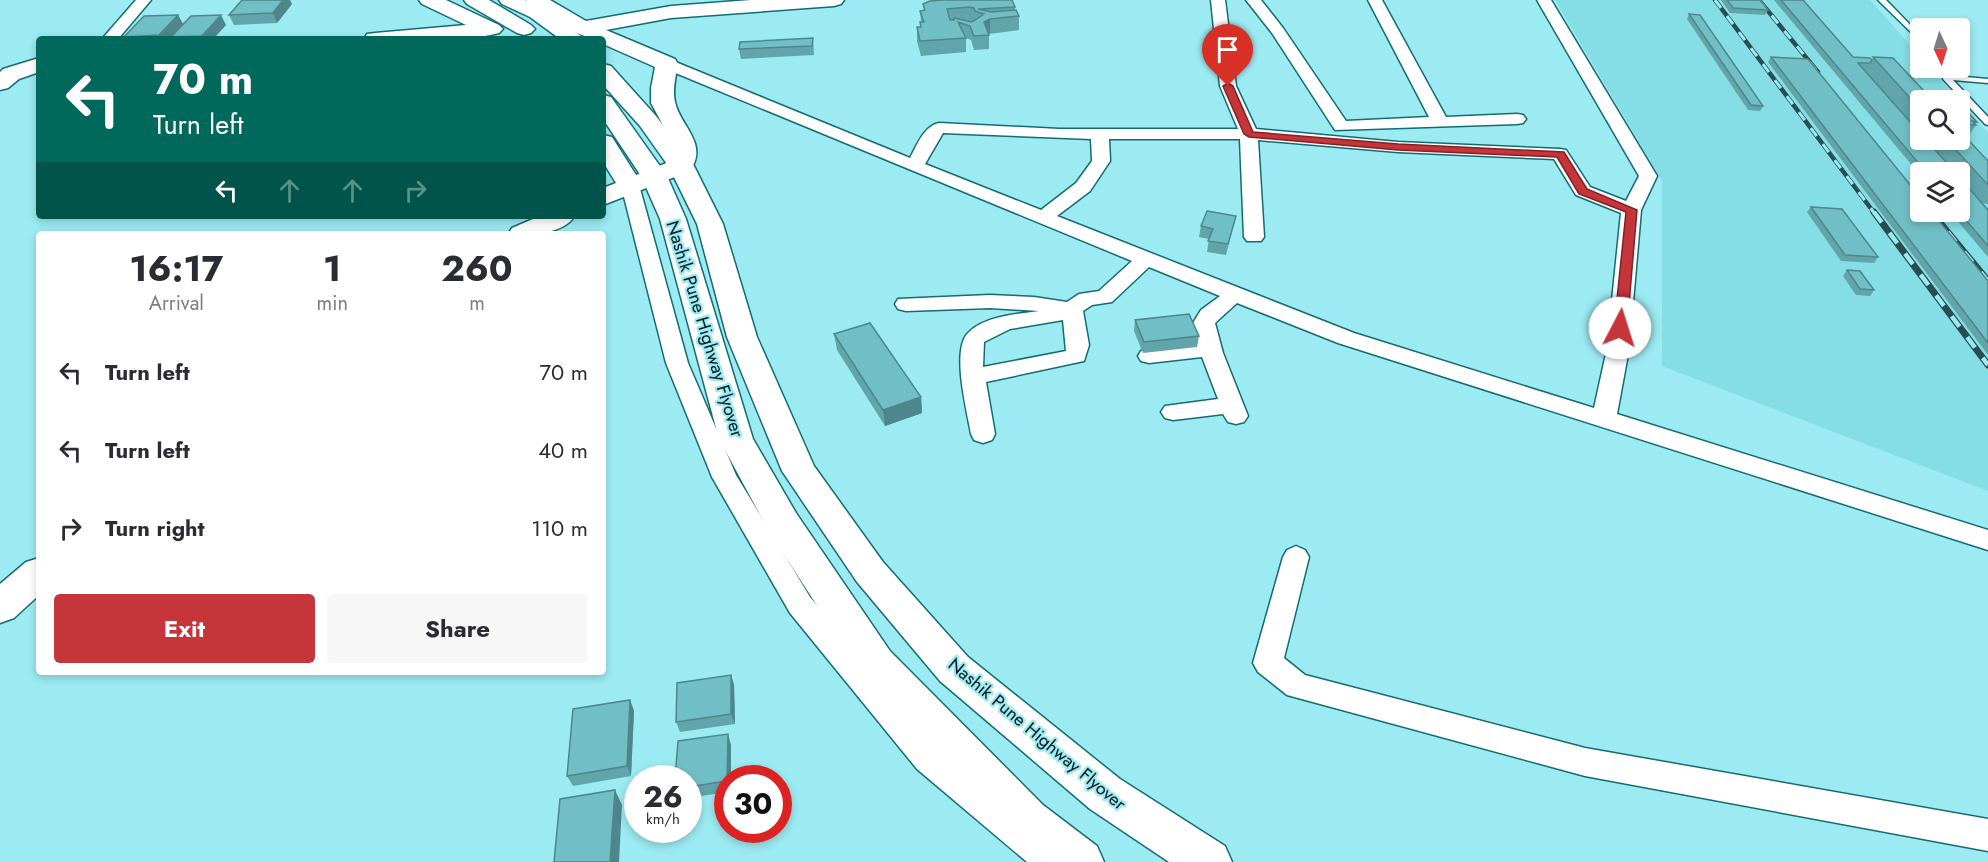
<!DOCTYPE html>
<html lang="en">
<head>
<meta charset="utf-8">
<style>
	body { margin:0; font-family:Jost,sans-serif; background:#f7f7f7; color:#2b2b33; height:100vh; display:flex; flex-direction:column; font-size:22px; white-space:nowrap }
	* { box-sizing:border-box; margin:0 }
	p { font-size:20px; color:#7c7c81 }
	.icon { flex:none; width:33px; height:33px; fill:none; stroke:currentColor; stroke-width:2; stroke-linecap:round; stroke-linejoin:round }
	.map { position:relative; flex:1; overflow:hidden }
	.panel { position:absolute; left:36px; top:231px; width:570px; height:444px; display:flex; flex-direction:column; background:#fff; border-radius:6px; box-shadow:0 3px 9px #0003 }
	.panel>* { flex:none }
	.banner { position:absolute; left:36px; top:36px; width:570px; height:183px; border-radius:6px; box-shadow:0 3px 9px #0003; background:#00695c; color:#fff; overflow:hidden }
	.needle { width:39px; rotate:176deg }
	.buttons { position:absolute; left:1910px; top:18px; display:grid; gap:12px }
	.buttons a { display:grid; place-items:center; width:60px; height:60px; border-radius:6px; background:#fff; box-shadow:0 3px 9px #0003; font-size:30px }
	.speed { position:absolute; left:624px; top:765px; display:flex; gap:12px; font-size:30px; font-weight:700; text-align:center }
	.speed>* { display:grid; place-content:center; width:78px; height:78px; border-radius:50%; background:#fff; box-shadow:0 3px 9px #0003; line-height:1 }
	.speed small { font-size:15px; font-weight:400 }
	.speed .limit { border:9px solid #d22; background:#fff; color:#111 }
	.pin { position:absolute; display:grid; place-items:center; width:51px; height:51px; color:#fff; margin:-62px -26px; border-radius:50% 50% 50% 0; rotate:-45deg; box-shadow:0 0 6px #0007 }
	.pin .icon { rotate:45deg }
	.me { position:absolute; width:66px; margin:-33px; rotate:5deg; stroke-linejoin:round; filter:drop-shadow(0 0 4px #0008) }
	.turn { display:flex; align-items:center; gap:21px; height:126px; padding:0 18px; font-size:27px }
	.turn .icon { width:78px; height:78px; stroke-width:2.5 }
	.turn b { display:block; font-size:42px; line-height:51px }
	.lanes { display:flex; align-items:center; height:57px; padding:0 18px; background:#0003; justify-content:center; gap:30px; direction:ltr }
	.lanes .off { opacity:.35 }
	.eta { display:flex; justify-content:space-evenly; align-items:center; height:102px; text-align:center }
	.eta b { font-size:36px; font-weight:700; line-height:42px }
	.action { display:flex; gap:12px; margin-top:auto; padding:12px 18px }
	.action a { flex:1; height:69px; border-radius:6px; background:#c5353a; color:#fff; font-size:24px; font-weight:700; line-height:69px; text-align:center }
	.action a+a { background:#f7f7f7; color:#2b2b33 }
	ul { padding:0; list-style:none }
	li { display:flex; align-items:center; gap:18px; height:78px; padding:0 18px }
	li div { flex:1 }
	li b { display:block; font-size:22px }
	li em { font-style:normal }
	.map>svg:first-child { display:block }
</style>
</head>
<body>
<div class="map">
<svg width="1988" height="862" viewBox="0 0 1988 862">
	<rect width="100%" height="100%" fill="#9ceaf2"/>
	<!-- built -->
	<path fill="#85dde5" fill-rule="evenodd" d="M1555 0H1870L1920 56V68H1930L1988 133V491L1662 366V181ZM1920 100H1959V140H1920ZM1920 172H1959V212H1920Z"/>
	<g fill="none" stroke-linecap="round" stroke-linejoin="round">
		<defs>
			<g id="lane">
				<path d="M1878 0H1886L1920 35V41Z"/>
				<path d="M1943 75 1988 79V83L1953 80 1988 117V125L1985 124 1943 79Z"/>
			</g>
			<g id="street">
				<path d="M136 0H151L118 39H102Z"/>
				<path d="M1211 0H1225L1236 86 1256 129 1398 142 1560 149 1566 150 1590 187 1626 201 1639 176 1537 0H1551L1657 176 1641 210 1629 349 1617 414 1988 530V550L1338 343 1237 303 1215 323 1223 353 1248 416 1244 422 1236 424 1228 422 1223 414 1173 420 1165 418 1161 412 1165 406 1218 399 1202 357 1149 363 1141 361 1138 356 1141 351 1149 349 1198 343 1193 323 1201 310 1220 296 1149 267 1112 302 1092 305 1083 311 1089 345 1084 361 986 382 995 434 992 440 983 443 974 440 971 434C967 411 951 350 968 333 984 316 1017 314 1039 311L990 308 906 311 898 309 895 304 898 299 990 295 1034 297 1067 302 1079 294 1099 291 1132 261 661 67 659 64 667 59 673 61 910 158C917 145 924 126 939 123L1059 129H1238L1220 86ZM943 133 1091 139 1092 161 1076 183 1041 210 925 164ZM1109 139H1240L1244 237 1247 241H1261L1264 237 1258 140 1398 152 1554 159 1576 195 1621 213 1607 349 1594 408 1354 333 1057 216 1090 191 1110 161ZM1063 320 1066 351 983 367 984 342 1010 329Z"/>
				<path d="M1246 0H1261L1283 28 1346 121 1429 117 1368 0H1382L1446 117 1517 114 1523 115 1526 119 1523 123 1517 124 1335 130 1272 33Z"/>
				<path d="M630 179 637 181 639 185 688 363 736 475 810 597 939 749 1064 850 1069 862H1027L917 769 790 613 712 477 666 363 621 185 623 181Z"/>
				<path d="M1296 546 1305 550 1309 557 1284 658 1305 675 1585 748 1988 819V851L1585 776 1287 695 1258 672 1253 663 1283 557 1287 550Z"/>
			</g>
			<g id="secondary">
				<path d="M419 0H446L499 25 503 29 499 33C457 44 408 39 364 39L367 34 375 33 466 25 422 4Z"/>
				<path d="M526 0H550L586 21 671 6 751 0H844L841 4 834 6 671 18 606 30 675 59 678 64C676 76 672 89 675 102 680 126 709 143 690 171L603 205V188L616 183 603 162V135L612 137 636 175 669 162 672 142 651 103V88L655 67 603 44V39C576 39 552 18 529 4Z"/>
				<path d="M39 58V72L19 79 8 88 0 90V72L3 69Z"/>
				<path d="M540 216H575C561 236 530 234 508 234L512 228Z"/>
				<path d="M39 558V595L14 618 0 623V584L26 562Z"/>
			</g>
			<g id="highway">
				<path d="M464 0H489L531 25 535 29 531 33 524 35 517 33 467 4Z"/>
				<path d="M499 0H525L544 9 585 39H560L530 17 502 4Z"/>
				<path d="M603 64 611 66 656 116 694 166 723 224 757 337 814 466 883 562 968 657 1120 779 1225 846 1232 862H1169L1090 809 940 681 857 582 782 471 727 337 697 224 669 167 640 126 603 85Z"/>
				<path d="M603 95 611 97 667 176 686 219 753 439 796 513 890 651 1043 805 1097 846 1104 862H1045L1011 835 862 675 770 533 719 439 660 219 641 176 603 119Z"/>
			</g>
		</defs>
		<!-- lane casing -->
		<use href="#lane" stroke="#146c73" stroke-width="3"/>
		<!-- street casing -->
		<use href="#street" stroke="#146c73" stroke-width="3"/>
		<!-- secondary casing -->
		<use href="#secondary" stroke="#146c73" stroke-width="3"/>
		<!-- highway casing -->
		<use href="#highway" stroke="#146c73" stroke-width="3"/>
		<!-- lane -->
		<use href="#lane" fill="#fff" fill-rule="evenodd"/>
		<!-- street -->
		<use href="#street" fill="#fff" fill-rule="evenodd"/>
		<!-- secondary -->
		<use href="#secondary" fill="#fff" fill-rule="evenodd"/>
		<!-- highway -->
		<use href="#highway" fill="#fff" fill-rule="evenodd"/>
		<defs>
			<g id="rail-far1">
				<path d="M1715 0 1875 214"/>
				<path d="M1759 0 1818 72"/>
				<path d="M1931 212 1932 214"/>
			</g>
			<g id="rail">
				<path d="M1874 212 1988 365"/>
				<path d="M1931 212 1988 281"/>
			</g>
		</defs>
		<!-- rail-far1 casing -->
		<use href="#rail-far1" stroke="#294e52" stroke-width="4.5"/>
		<!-- rail casing -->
		<use href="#rail" stroke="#294e52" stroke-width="7"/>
		<!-- rail-far1 -->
		<use href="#rail-far1" stroke="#9ceaf2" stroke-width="3" stroke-dasharray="10" stroke-linecap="butt"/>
		<!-- rail -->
		<use href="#rail" stroke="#9ceaf2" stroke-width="4.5" stroke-dasharray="13" stroke-linecap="butt"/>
	</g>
	<!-- wall -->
	<g fill="#61a4aa">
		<path d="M941 0H1012L1015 7V10L1019 16V30L989 34V49L974 50 971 40 966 38V52L921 56 917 41V27H920V22H921L920 11 924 10 923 4Z"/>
		<path d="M1721 0H1760L1768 10 1765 15 1730 13Z"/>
		<path d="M1774 0H1803L1853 57 1872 60 1873 57 1920 100V140H1959V103L1977 122 1975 124 1976 125 1967 138 1988 161V204L1982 203 1988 210V257L1950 212H1959V172H1920V175Z"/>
		<path d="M292 4 277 23 234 25 229 15Z"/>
		<path d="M1689 14 1763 106 1760 111 1748 110 1687 19Z"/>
		<path d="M178 15 183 24 226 25 213 39H172L171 37 170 39H126L124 37Z"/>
		<path d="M813 38 814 55 741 59 739 49Z"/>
		<path d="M1771 57 1988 281V355L1768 62Z"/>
		<path d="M1811 207 1878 257 1874 263 1841 261 1807 212Z"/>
		<path d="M1236 216 1226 255 1207 252 1209 239 1199 237 1201 226Z"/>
		<path d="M1847 270 1874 290 1870 296 1856 295 1843 276Z"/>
		<path d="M1135 320 1199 336 1197 347 1143 353 1134 331Z"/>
		<path d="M834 334 921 397 922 413 885 426 837 350Z"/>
		<path d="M731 675 734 685 735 724 680 732 676 722Z"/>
		<path d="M630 700 634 711 631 776 573 786 567 776Z"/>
		<path d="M731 745V778H728V792L688 798V778Z"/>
	</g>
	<!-- shaded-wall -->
	<g fill="#4f868b">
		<path d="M283 0H290L292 4 277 23 273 13Z"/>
		<path d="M178 15 183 24 170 39H161L159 35Z"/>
		<path d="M221 15 226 25 213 39H203L202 36Z"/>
		<path d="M990 19V33L984 36V22Z"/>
		<path d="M921 397 922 413 885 426 883 410Z"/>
		<path d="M731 675 734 685 735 724 731 714Z"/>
		<path d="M630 700 634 711 631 776 627 766Z"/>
		<path d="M728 734 731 745V778H728V782L727 781Z"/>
		<path d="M615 790 622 805 619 862H610Z"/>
	</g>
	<!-- building -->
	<g fill="#71bfc6" stroke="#4f868b" stroke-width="1.5" fill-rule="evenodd">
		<path d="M242 0H283L273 13 229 15Z"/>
		<path d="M942 0H1012L1015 7 978 9 991 12 1016 10 1019 16 990 19 984 22 989 35 974 36 970 26 958 22 966 38 920 41 917 27H921L920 22H924L920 11 925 10 923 4 930 1ZM969 7 974 8 975 11 984 14 972 22 954 18V20H950L947 9Z"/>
		<path d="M1727 0H1760L1768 10 1733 8Z"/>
		<path d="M1781 0H1803L1853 57 1870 58 1872 60 1870 63H1858L1920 133V140H1926L1955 172H1926Z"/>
		<path d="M1689 14 1700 15 1763 106 1751 105Z"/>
		<path d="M178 15 159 35 124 37 144 16Z"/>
		<path d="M221 15 202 36 171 37 191 16Z"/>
		<path d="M813 38 812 46 739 49 740 42Z"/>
		<path d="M1771 57 1808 59 1920 197V212H1932L1988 281V343Z"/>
		<path d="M1873 57 1893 58 1926 93 1946 95 1952 100H1920V109Z"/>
		<path d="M1959 103 1977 122 1972 121 1976 125 1959 124Z"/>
		<path d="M1959 130 1988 161V185L1947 140H1959Z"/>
		<path d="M1959 177 1988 210V246L1959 212Z"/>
		<path d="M1811 207 1842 209 1878 257 1845 255Z"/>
		<path d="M1207 211 1236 216 1228 244 1208 241 1213 229 1201 226Z"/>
		<path d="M1847 270 1860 271 1874 290 1860 289Z"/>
		<path d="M1189 314 1199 336 1144 342 1135 320Z"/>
		<path d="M870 323 921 397 883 410 834 334Z"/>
		<path d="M731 675V714L676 722 677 683Z"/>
		<path d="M630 700 627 766 567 776 573 709Z"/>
		<path d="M728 734 727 781 688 787V778H675L678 741Z"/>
		<path d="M615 790 610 862H554L560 799Z"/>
	</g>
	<!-- route -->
	<path fill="#c5353a" stroke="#802226" stroke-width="1.5" d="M1228 83 1233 86 1253 132 1398 144 1564 152 1587 189 1637 210 1627 328 1620 332 1614 328 1626 212 1579 194 1557 157 1398 150 1249 137 1244 134 1223 86Z"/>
	<g text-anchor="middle" stroke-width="4.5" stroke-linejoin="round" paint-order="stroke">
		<!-- street labels -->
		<g font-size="18" fill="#02191b" stroke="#9ceaf2">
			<text transform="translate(705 329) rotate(73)" y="6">Nashik Pune Highway Flyover</text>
			<text transform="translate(1037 734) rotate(40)" y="6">Nashik Pune Highway Flyover</text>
		</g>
	</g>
</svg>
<div class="buttons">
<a><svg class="needle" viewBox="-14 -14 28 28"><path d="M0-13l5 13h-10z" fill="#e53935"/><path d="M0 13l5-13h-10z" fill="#7c7c81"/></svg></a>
<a><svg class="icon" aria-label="search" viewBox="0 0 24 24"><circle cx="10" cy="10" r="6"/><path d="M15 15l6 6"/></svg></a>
<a><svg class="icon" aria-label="layers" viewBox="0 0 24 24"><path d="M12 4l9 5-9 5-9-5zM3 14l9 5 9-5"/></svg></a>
</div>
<div class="speed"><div>26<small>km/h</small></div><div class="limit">30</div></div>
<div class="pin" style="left:1228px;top:86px;background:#d93025"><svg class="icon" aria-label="arrive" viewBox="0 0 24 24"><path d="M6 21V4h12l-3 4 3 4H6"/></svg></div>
<svg class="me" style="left:1620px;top:328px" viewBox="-20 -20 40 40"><circle r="19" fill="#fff"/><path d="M0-13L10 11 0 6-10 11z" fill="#c5353a"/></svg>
<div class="banner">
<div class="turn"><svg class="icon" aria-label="left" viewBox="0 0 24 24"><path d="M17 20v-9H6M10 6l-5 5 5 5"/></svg><div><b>70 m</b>Turn left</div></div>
<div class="lanes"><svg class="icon" aria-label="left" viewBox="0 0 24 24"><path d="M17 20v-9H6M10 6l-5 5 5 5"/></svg><svg class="icon off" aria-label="ahead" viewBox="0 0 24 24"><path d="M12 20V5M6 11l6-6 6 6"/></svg><svg class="icon off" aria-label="ahead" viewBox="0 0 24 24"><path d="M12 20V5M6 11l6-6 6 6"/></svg><svg class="icon off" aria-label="right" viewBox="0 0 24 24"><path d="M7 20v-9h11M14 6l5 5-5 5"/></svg></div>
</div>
<section class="panel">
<div class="eta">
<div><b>16:17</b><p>Arrival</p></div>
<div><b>1</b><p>min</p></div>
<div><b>260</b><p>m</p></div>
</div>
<ul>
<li><svg class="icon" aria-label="left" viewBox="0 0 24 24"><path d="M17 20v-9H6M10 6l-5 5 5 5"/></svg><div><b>Turn left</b></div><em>70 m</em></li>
<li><svg class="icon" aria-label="left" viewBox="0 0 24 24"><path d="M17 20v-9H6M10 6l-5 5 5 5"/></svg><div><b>Turn left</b></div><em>40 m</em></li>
<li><svg class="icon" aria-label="right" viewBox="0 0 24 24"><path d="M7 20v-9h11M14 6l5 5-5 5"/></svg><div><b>Turn right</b></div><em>110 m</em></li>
</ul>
<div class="action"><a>Exit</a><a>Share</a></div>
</section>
</div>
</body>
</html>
